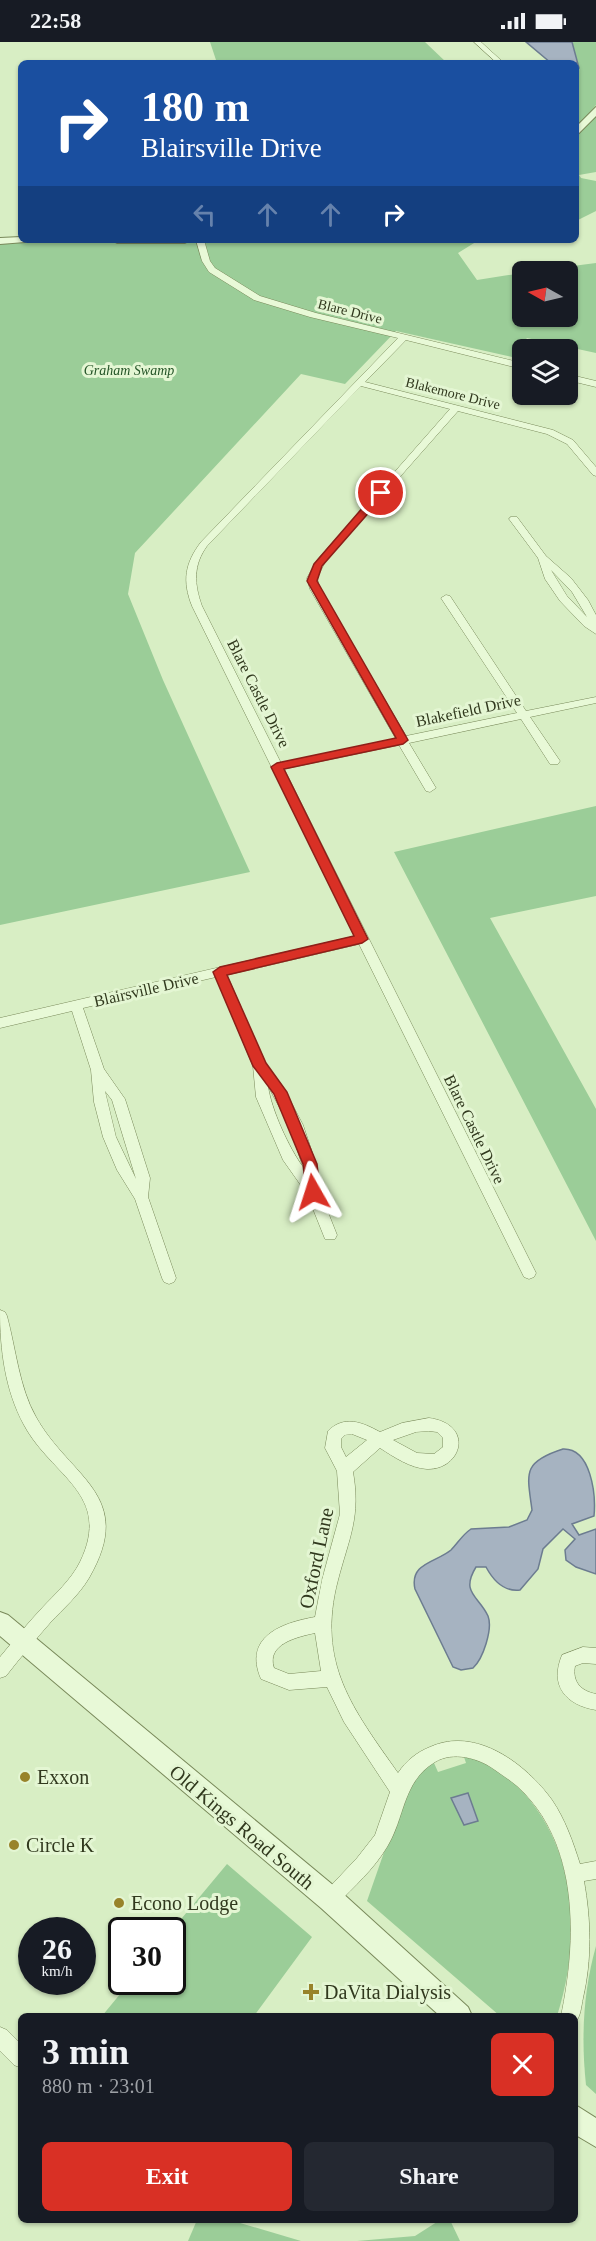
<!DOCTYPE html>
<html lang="en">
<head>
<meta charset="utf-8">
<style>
	body { margin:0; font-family:"Times New Roman",serif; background:#242831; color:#f1f3f6; height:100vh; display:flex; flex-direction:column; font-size:22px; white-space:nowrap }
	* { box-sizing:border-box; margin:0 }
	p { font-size:20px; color:#9ea1a6 }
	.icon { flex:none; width:33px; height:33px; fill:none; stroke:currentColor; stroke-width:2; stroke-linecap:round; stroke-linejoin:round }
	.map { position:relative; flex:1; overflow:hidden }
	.sheet { position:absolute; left:18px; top:1971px; width:560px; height:210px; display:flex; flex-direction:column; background:#171b24; border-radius:9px; box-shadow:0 2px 4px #0004 }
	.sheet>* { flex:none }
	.guide { position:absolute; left:18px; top:18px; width:561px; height:183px; border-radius:9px; box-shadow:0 2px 4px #0004; background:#1a4fa0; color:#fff; overflow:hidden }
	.needle { width:39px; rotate:278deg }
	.buttons { position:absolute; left:512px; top:219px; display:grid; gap:12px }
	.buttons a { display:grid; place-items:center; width:66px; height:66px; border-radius:9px; background:#171b24; box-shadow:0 2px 4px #0004; font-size:30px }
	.speed { position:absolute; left:18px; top:1875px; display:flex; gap:12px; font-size:30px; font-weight:700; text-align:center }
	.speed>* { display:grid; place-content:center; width:78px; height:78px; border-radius:50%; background:#171b24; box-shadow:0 2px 4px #0004; line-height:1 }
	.speed small { font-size:15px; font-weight:400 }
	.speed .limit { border:3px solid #111; border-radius:9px; background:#fff; color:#111 }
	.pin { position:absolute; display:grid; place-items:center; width:51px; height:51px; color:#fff; margin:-26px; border:3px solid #fff; border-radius:50%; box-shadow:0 2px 6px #0007 }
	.me { position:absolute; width:66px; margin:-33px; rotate:354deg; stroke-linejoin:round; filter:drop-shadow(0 0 4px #0008) }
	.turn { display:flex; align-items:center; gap:21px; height:126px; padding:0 24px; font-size:27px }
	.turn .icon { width:78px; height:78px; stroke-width:2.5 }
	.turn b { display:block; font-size:42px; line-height:51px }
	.lanes { display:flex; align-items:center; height:57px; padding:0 24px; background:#0003; justify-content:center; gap:30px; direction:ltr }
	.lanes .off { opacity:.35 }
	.round { display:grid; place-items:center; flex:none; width:63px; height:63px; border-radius:9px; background:#242831 }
	.overview { display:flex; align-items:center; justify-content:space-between; height:102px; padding:0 24px }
	h1 { font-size:36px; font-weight:800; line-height:45px }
	.action { display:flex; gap:12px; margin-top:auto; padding:12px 24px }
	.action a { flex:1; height:69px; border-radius:9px; background:#d93025; color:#fff; font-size:24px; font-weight:800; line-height:69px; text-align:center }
	.action a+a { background:#242831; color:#f1f3f6 }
	.status { display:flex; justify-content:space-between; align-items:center; height:42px; padding:0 30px; background:#171b24; direction:ltr }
	.status svg { height:16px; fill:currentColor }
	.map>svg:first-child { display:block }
</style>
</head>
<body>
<div class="status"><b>22:58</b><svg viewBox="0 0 49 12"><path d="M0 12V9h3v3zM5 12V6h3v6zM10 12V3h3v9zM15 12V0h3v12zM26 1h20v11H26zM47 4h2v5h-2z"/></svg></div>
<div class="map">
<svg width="596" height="2199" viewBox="0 0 596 2199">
	<rect width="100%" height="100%" fill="#d8eec4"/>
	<!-- green -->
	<g fill="#9bcd98">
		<path d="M210 0H425L447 21H217Z"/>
		<path d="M572 0H596V63L576 87V29L579 25Z"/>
		<path d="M596 73V130L579 133 581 136 596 139V169L576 179V94Z"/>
		<path d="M76 198 138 201 225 198H479L458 211 477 238 522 231V274H567V230L534 229 596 221V311L527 296 512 315 396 289 345 342 301 332 135 511 128 552 163 638 250 830 0 883V201Z"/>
		<path d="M596 764V854L490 876 596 1067V1199L394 810Z"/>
		<path d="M463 1712C488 1718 507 1732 524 1751 578 1812 581 1899 557 1974H500L367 1859 404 1753 417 1731 434 1721 438 1730 466 1721Z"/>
		<path d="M227 1822 312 1895 254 1974H102L130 1940H172V1888Z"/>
		<path d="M596 1904V2052L586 2043C581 1996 583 1950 596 1904Z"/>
		<path d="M197 2178H230L301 2199H188Z"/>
		<path d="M440 2178H450L460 2199H357L415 2194Z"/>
	</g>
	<!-- water -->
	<g fill="#a6b3c1" stroke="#6c7c90" stroke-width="1.5">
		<path d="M526 0H572L579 26 576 29V21H551Z"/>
		<path d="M563 1407C591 1406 596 1452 594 1474L572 1482 579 1493 596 1487V1532L576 1525 566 1518 565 1508 575 1497 563 1487 543 1507 538 1527 520 1548C504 1550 493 1538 486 1525H476C460 1551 479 1554 488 1574 493 1587 483 1617 473 1626L461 1628 453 1625 415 1547C409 1521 437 1520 451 1508 458 1501 462 1493 471 1487L509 1485 527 1478 532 1468C527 1431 522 1420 563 1407Z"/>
		<path d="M468 1751 478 1779 464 1783 451 1756Z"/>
	</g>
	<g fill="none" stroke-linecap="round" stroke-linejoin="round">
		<defs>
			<g id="minor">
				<path d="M474 0H481L504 21H497Z"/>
				<path d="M196 198H204L210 219 215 226 260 254 316 271 522 321V327L406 298 365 340 553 388 573 398 596 425V434L593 433 567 402 547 392 458 369 325 520 317 536 320 547 406 694 517 671 441 556 446 553 450 554 526 669 596 655V661L530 675 560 719 558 722H550L521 677 409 701 436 746 430 750 426 749 399 703 284 727 536 1231 534 1235 529 1237 524 1235 359 902 227 933 265 1021 283 1045 303 1083 315 1119 320 1150 337 1193 335 1197H325L307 1152 283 1118 256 1055 253 1024 216 935 83 966 104 1027 125 1057 150 1136 148 1155 176 1236 174 1240 169 1242 164 1240 162 1236 135 1157 117 1128 103 1095 94 1060 91 1028 72 969 0 986V976L355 894 192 564C182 539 185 521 201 500L398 296 310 275 254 258 209 230 202 219ZM361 344 450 367 318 517 307 536 310 547 396 697 281 721 202 564C194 542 193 523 207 504ZM268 1044 289 1083 303 1125C289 1106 271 1067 268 1044ZM105 1049 112 1058 136 1137 116 1095Z"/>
				<path d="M567 332 596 339V345L567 338Z"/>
				<path d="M511 475H517L546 514 571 536 588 558 596 573V592L584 584 560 559 545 537 538 516 509 477ZM551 528 572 550 587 575 567 554Z"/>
				<path d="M0 1268 5 1270 7 1274C16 1307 19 1345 36 1375 70 1436 137 1453 89 1536 79 1553 63 1567 50 1581 35 1598 20 1616 6 1634L0 1636V1615C14 1598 27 1582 42 1566 55 1552 71 1538 80 1520 113 1452 52 1435 24 1383 5 1348 0 1308 0 1268Z"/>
				<path d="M429 1376C475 1382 462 1428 427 1427 410 1426 394 1415 380 1406L353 1430C361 1475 349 1496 338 1538 316 1621 353 1667 398 1731 406 1719 417 1710 430 1705 476 1684 526 1722 552 1758 565 1777 573 1800 580 1822L596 1819V1837L584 1839C591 1878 592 1917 583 1956 581 1965 581 1975 574 1982V1974H561C577 1898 580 1801 517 1744 510 1738 502 1733 495 1728 479 1716 453 1709 435 1720 402 1740 405 1776 387 1805 374 1827 354 1845 336 1863L330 1866 324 1863 321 1857 324 1851 357 1816 375 1793 390 1750 344 1680 327 1645 289 1648 261 1637C243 1595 281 1581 315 1575L322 1538 340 1472 337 1429 325 1406 328 1389C344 1373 362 1380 380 1390L402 1381ZM429 1389 437 1390 443 1396V1405L434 1412 417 1411 393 1398 416 1390ZM352 1392 367 1398 346 1415 341 1405V1397L345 1393ZM315 1591 321 1629 289 1632 274 1626C266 1602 297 1595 315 1591Z"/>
				<path d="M583 1605 596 1606V1622L583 1621 575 1624C572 1640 581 1649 596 1652V1668C566 1663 549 1644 562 1613Z"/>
				<path d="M0 1985 7 1988 21 2002V2026L14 2023 0 2009Z"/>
			</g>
			<g id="tertiary">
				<path d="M596 65V74L576 94V85Z"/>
				<path d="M21 195V198H26L25 200 0 202V196Z"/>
				<path d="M112 198H190L185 201H117Z"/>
				<path d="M0 1570 8 1573 339 1848 468 1965 472 1974H440L321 1866 0 1594Z"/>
				<path d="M574 2062 596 2076V2105L574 2092Z"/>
			</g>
		</defs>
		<!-- minor casing -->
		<use href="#minor" stroke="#79895a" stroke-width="1"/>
		<!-- tertiary casing -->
		<use href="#tertiary" stroke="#79895a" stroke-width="2"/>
		<!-- minor -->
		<use href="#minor" fill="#e8f9d7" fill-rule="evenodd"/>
		<!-- tertiary -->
		<use href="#tertiary" fill="#e8f9d7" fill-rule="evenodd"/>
	</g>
	<!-- route -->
	<path fill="#d93025" stroke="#8d1f18" stroke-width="1.5" d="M377 449 386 451 322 524 317 539 408 698 403 702 284 727 368 897 362 901 227 933 266 1021 287 1050 317 1122 320 1150 313 1156 306 1150 303 1122 274 1052 253 1024 213 930 220 925 354 894 271 725 277 721 396 696 307 539 314 522Z"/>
	<!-- markers -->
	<g fill="#98832a" stroke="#e4f6d3" stroke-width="2">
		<circle cx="25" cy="1735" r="6"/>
		<circle cx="14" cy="1803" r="6"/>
		<circle cx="119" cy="1861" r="6"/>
		<path d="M308 1941h6v6h6v6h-6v6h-6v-6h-6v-6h6z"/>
	</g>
	<g text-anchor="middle" stroke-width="6" stroke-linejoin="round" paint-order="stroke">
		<!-- far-street labels -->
		<g font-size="14" fill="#31391e" stroke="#e4f6d3">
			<text transform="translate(350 269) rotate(14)" y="5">Blare Drive</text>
			<text transform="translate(453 351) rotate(14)" y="5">Blakemore Drive</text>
		</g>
		<!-- far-park labels -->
		<g font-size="14" font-style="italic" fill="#255528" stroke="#e4f6d3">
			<text x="129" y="333">Graham Swamp</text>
		</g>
		<!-- street labels -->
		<g font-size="16" fill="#31391e" stroke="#e4f6d3">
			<text transform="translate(259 651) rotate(63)" y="6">Blare Castle Drive</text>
			<text transform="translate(468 668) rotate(-12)" y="6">Blakefield Drive</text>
			<text transform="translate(146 947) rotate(-13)" y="6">Blairsville Drive</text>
			<text transform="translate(475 1087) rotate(64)" y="6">Blare Castle Drive</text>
		</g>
		<!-- near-street labels -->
		<g font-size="20" fill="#31391e" stroke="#e4f6d3">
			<text transform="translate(316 1516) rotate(-78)" y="7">Oxford Lane</text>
			<text transform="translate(242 1785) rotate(40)" y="7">Old Kings Road South</text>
		</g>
		<!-- near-poi labels -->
		<g font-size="20" fill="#31391e" stroke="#e4f6d3" text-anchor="start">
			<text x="37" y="1742">Exxon</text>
			<text x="26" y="1810">Circle K</text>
			<text x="131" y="1868">Econo Lodge</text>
			<text x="324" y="1957">DaVita Dialysis</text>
		</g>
	</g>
</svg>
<div class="buttons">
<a><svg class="needle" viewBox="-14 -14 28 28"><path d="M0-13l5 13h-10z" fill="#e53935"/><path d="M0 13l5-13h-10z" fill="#9ea1a6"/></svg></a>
<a><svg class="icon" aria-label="layers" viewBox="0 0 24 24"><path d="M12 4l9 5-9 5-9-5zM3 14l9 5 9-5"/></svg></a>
</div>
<div class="speed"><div>26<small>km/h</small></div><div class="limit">30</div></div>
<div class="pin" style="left:381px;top:451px;background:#d93025"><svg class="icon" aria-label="arrive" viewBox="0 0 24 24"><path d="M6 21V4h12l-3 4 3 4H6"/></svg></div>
<svg class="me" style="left:313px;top:1150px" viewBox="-20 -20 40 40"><path d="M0-17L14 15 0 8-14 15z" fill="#d93025" stroke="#fff" stroke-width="4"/></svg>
<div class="guide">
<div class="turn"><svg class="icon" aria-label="right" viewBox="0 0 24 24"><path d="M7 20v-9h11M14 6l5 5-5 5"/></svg><div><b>180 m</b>Blairsville Drive</div></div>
<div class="lanes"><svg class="icon off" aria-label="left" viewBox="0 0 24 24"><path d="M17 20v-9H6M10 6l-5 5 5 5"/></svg><svg class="icon off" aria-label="ahead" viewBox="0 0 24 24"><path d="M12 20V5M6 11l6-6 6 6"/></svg><svg class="icon off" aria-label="ahead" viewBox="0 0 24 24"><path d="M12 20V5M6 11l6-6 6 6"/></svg><svg class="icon" aria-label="right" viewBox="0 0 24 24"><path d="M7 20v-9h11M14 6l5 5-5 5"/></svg></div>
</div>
<section class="sheet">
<div class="overview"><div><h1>3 min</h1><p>880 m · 23:01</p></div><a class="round" style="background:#d93025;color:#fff"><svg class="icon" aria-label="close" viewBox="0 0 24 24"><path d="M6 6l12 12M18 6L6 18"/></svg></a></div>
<div class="action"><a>Exit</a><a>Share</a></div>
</section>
</div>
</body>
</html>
